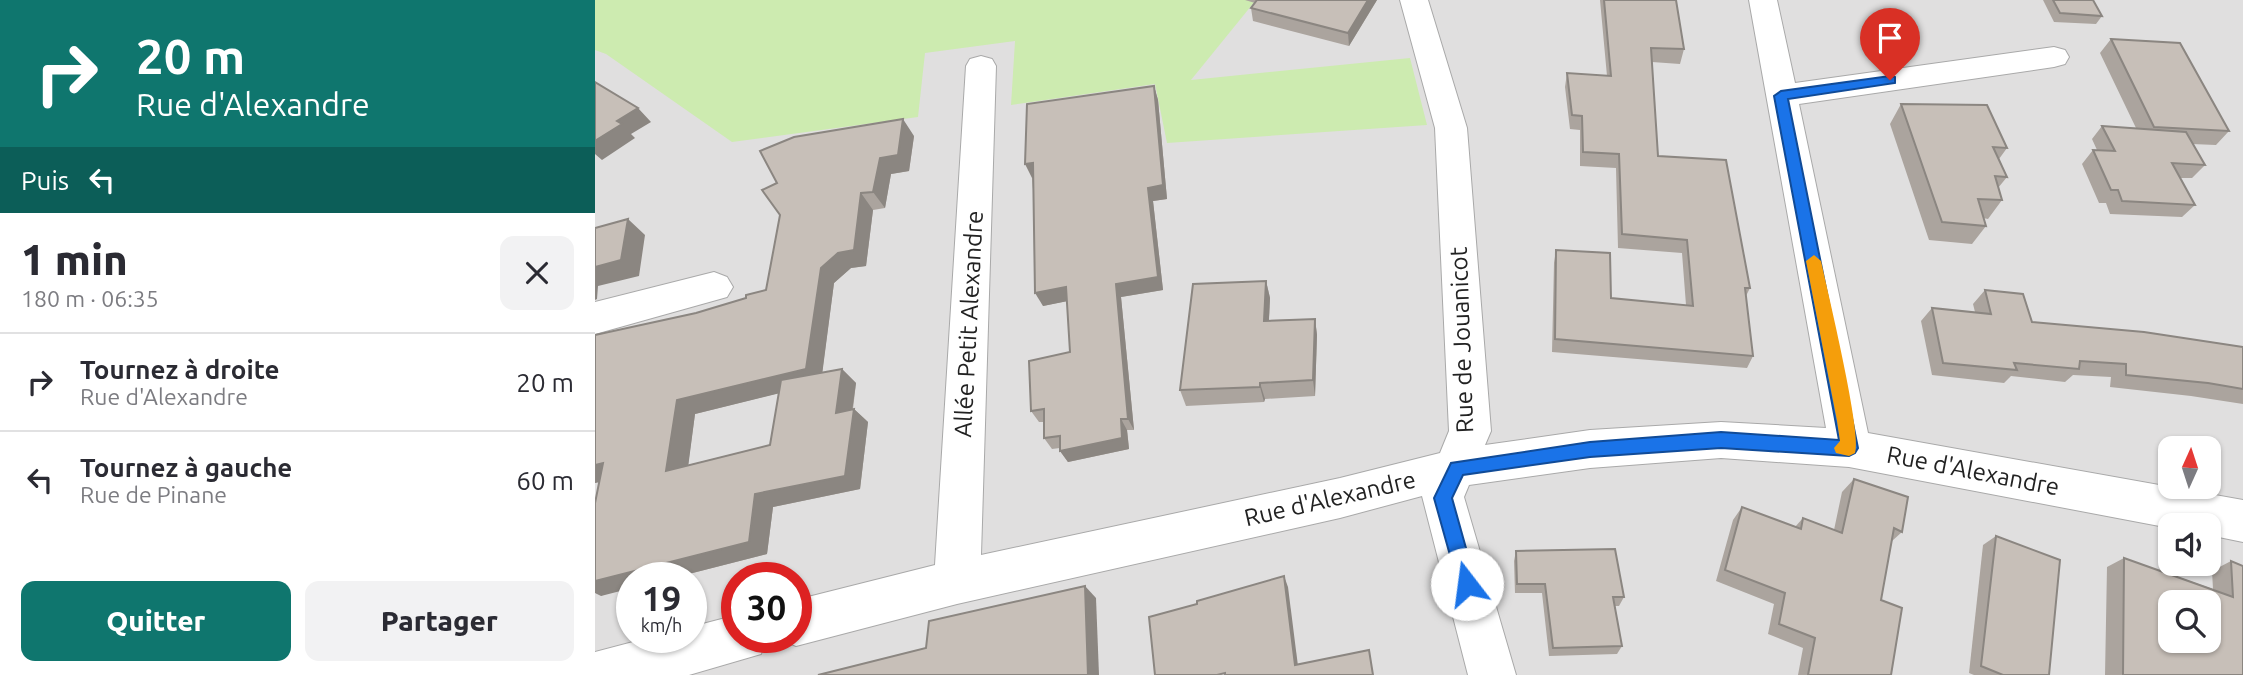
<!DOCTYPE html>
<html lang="fr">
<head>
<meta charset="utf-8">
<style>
	body { margin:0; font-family:Ubuntu,sans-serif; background:#f2f2f3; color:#2b2b33; height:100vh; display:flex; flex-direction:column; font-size:26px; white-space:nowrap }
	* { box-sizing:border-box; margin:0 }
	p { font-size:23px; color:#7c7c81 }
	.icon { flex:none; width:38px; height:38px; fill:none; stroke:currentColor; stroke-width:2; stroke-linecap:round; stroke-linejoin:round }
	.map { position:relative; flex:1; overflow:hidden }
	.drawer { display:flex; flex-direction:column; background:#fff; width:595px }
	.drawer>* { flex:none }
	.hud { background:#0f766e; color:#fff; overflow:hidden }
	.needle { width:46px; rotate:3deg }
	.fabs { position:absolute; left:1563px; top:436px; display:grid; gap:14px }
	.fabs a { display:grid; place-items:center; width:63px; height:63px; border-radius:14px; background:#fff; box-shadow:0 2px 5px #0004; font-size:35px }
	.speed { position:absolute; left:21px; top:562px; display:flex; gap:14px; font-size:35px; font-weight:700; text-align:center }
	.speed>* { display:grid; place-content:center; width:91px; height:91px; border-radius:50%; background:#fff; box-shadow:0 2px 5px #0004; line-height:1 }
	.speed small { font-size:18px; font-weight:400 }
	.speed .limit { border:10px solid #d22; background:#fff; color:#111 }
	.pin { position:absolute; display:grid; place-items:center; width:60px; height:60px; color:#fff; margin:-72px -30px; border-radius:50% 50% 50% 0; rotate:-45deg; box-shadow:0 0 7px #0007 }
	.pin .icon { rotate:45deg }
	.me { position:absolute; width:77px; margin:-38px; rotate:345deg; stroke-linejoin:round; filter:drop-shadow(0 0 5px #0008) }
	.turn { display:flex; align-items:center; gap:24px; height:147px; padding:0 21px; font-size:32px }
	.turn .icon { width:91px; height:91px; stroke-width:2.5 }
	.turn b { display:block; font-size:49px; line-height:60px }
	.then { display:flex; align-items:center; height:66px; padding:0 21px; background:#0003; gap:14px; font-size:26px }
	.round { display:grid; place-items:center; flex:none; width:74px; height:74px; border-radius:14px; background:#f2f2f3 }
	.overview { display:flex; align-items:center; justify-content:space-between; height:119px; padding:0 21px }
	h1 { font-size:42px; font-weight:800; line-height:52px }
	.primary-button { display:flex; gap:14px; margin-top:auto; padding:14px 21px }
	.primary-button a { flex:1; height:80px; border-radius:14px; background:#0f766e; color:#fff; font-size:28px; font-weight:800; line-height:80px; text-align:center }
	.primary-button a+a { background:#f2f2f3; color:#2b2b33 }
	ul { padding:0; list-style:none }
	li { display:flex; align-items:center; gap:21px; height:98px; padding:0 21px; border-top:2px solid #e1e1e2 }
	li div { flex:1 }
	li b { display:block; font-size:26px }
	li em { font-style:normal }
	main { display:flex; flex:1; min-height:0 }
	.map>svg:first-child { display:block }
</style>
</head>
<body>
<main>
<section class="drawer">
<div class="hud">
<div class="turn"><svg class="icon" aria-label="right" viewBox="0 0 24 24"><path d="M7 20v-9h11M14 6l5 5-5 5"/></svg><div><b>20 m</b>Rue d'Alexandre</div></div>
<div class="then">Puis<svg class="icon" aria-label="left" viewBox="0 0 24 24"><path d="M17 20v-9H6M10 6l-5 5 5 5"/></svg></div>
</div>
<div class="overview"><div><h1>1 min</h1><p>180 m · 06:35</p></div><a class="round"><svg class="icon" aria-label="close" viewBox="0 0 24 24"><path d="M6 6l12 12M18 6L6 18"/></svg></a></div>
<ul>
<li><svg class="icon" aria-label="right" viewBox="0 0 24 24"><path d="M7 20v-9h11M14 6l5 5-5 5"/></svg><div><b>Tournez à droite</b><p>Rue d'Alexandre</p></div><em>20 m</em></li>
<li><svg class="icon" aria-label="left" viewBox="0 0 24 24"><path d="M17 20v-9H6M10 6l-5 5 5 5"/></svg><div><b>Tournez à gauche</b><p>Rue de Pinane</p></div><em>60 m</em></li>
</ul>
<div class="primary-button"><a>Quitter</a><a>Partager</a></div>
</section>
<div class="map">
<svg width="1648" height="675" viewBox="0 0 1648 675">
	<rect width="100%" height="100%" fill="#f2efe9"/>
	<!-- residential -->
	<path fill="#e0dfdf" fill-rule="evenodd" d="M0 0H1648V675H0ZM1575 448H1614V486H1575ZM1575 525H1614V564H1575ZM37 578H96V637H37ZM142 578H201V637H142ZM1575 602H1614V640H1575Z"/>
	<!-- grass -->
	<path fill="#cdebb0" d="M0 0H661L596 80 815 58 832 125 572 143 560 84 416 105 420 41 330 53 323 117 137 142 11 54 0 50Z"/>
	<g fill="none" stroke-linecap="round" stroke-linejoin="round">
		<defs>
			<g id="minor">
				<path d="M805 0H833L872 128 896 431 890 445 995 430 1126 422 1231 428 1154 0H1182L1200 83 1459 47 1470 50 1474 57 1470 64 1459 67 1204 104 1273 433 1648 500V542L1614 535V525H1575V528L1254 467 1126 458 995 468 874 485 869 497 921 675H873L827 496 745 518 362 604 201 646 185 639 184 637H201V600L340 565 371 66 375 59 386 56 397 59 401 66 386 555 745 478 845 453 854 431 840 128Z"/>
				<path d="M119 272 132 277 138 287 132 297 0 334V302Z"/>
				<path d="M142 615V637H172L166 654 94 675H0V652L57 637H96V627Z"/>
			</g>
		</defs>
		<!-- minor casing -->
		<use href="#minor" stroke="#a9a9a9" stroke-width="2"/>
		<!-- minor -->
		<use href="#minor" fill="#fff" fill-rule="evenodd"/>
	</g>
	<!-- wall -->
	<g fill="#aba49e" fill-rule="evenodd">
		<path d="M650 0H782L754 46 658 21 656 8 660 3Z"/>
		<path d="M1005 0H1081L1089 49 1085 64 1057 62 1063 156 1155 288 1151 296 1158 356 1152 368 957 352 959 263 961 250 1016 298 1091 305 1087 253 1023 248 1021 168 985 166V130L975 129 970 87 972 73 1012 76Z"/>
		<path d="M1448 0H1498L1507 16 1501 24 1459 22Z"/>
		<path d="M1516 39 1634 131 1621 145 1597 144 1610 165 1597 178H1585L1600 205 1587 217 1515 214 1511 203H1504L1487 164 1498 150H1502L1497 139 1507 126 1541 128 1505 53Z"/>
		<path d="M559 86 563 100 572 199 558 201 568 290 526 297 539 430H532L534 449 473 462 465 451V448L457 449 449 438V422H444L436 411 475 352 472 301 448 306 437 178Z"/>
		<path d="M1306 104 1412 148 1404 159 1412 177 1403 188 1407 200 1393 219 1388 218 1391 226 1377 244 1334 240 1295 124Z"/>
		<path d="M319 136 314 171 296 174 290 208 278 210 271 266 256 268 239 283 227 373 247 369 261 383 258 409H259L273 422 265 489 178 507 172 554 78 578H37L6 596 4 482 0 483V335L101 313 151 298 171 290ZM184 393 175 445 93 465 100 414Z"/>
		<path d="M671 281 675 298 674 320 720 319 722 335 720 396 670 399 669 402 591 406 585 390Z"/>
		<path d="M1390 290 1437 322 1648 347V404L1596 396 1515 387 1516 377 1478 375 1470 382 1416 376 1409 383 1337 375 1326 321 1337 308 1380 312 1378 304Z"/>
		<path d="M1259 479 1307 532 1297 541 1286 600 1296 675H1203L1208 648 1173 634 1179 604 1121 581 1138 520 1147 507 1200 527 1208 518 1239 530 1247 492Z"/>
		<path d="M1401 536 1454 675H1379L1374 673 1388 545Z"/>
		<path d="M921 551 1029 597 1024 606H1020L1027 646 1022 654 954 656 947 593H920L919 561Z"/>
		<path d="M1529 558 1618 589 1617 571 1636 561 1648 675H1510L1512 567Z"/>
	</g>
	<!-- shaded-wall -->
	<g fill="#8b8681">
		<path d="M773 0H782L754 46 753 33Z"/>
		<path d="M559 86 563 100 572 199 558 201 568 290 526 297 539 430 533 419 521 284 553 188Z"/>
		<path d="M43 108 56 122 36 134 40 138 7 160 0 154V141L22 121Z"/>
		<path d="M308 119 319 136 314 171 296 174 290 208 278 192 285 158Z"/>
		<path d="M438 163 444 177 437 178 430 164Z"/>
		<path d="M266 193 278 210 271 266 256 268 239 283 226 383 100 414 91 483 71 471 82 400 226 268Z"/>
		<path d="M33 219 50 235 44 276 3 286 2 299 0 300V267Z"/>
		<path d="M671 281 675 298 673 337 669 321Z"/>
		<path d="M471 287 478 300 448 306 440 293Z"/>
		<path d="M720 319 722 335 720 396 718 380Z"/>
		<path d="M247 369 261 383 255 426 241 413Z"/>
		<path d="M665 383 670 399 669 402 665 387Z"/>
		<path d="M259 409 273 422 265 489 178 507 172 554 78 578H37V588L6 596 0 593V581L160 494Z"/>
		<path d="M526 419 532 430 534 449 473 462 465 451Z"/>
		<path d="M8 463 29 476 0 483V465Z"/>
		<path d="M689 576 693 587 704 674 700 665Z"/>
		<path d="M490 586 501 598 504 675H493Z"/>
	</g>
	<!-- building -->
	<g fill="#c7bfb8" stroke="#8b8681" stroke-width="2" fill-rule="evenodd">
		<path d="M662 0H773L753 33 656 8Z"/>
		<path d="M1009 0H1081L1089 49 1056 48 1063 156 1131 160 1155 288H1150L1158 356 960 339 961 250 1015 253 1016 298 1098 306 1092 240 1027 234 1024 154 988 152 987 116 977 115 972 73 1016 76Z"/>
		<path d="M1458 0H1498L1507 16 1465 13Z"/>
		<path d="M1516 39 1585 43 1634 131 1559 127Z"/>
		<path d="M0 82 43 108 22 121 27 124 0 141Z"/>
		<path d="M559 86 568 185 553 188 563 277 521 284 533 419H526L527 438 465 451V436L449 438V409L436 411 434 361 475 352 471 287 440 293 438 163 430 164 432 104Z"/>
		<path d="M1306 104 1392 105 1412 148 1398 147 1412 177 1400 176 1407 200 1383 199 1391 226 1347 222Z"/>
		<path d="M308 119 303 155 285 158 278 192 266 193 259 250 243 253 226 268 211 369 82 400 71 471 175 445 186 380 247 369 241 413 259 409 250 476 160 494 154 542 0 581V503L8 463 0 465V335L101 313 151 298V295L171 290 185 215 167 190 182 183 165 151 199 137Z"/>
		<path d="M1507 126 1591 132 1610 165 1577 163 1600 205 1527 201 1523 190H1516L1498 150 1520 151Z"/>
		<path d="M33 219 26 260 0 267V228Z"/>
		<path d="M671 281 669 321 720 319 718 380 665 383V387L585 390 598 284Z"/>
		<path d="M1390 290 1428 294 1437 322 1549 332 1648 347V389L1613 383 1531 375V364L1485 361 1484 369 1419 363 1422 370 1348 363 1337 308 1396 314Z"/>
		<path d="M1259 479 1313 497 1307 532 1299 528 1286 600 1307 608 1296 675H1213L1220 638 1184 624 1190 593 1130 570 1147 507 1206 529 1208 518 1247 533Z"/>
		<path d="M1401 536 1465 560 1454 675H1408L1386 666Z"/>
		<path d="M1020 549 1029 597H1018L1027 646 958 648 950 584H922L921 551Z"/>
		<path d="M1529 558 1638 597 1636 561 1648 566V675H1528ZM1575 602H1614V640H1575Z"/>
		<path d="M689 576 700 665 774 650 778 675H630V673L622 675H560L554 617 602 604V601Z"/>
		<path d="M490 586 493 675H223L331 648 334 621Z"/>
	</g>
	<!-- route -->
	<path fill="#1a73e8" stroke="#114b97" stroke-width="2" d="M1295 76 1300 77V83L1193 99 1263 448 1260 453 1254 456 1126 448 995 457 868 475 857 498 881 584 878 591 872 593 865 591 839 498 856 463 995 442 1126 432 1244 440 1179 96 1186 91Z"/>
	<!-- slow -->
	<path fill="#f59e0b" d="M1219 255 1226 261C1232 289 1268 437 1260 453L1254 456 1241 453 1239 448 1245 441 1242 421 1211 261Z"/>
	<g text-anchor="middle" stroke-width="5" stroke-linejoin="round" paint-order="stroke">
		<!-- street labels -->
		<g font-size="24" fill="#222" stroke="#fff">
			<text transform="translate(374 324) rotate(-87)" y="8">Allée Petit Alexandre</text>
			<text transform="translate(867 340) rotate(-92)" y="8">Rue de Jouanicot</text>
			<text transform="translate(1378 471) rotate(11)" y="8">Rue d'Alexandre</text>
			<text transform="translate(735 499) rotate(-13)" y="8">Rue d'Alexandre</text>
		</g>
	</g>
</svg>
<div class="fabs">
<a><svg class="needle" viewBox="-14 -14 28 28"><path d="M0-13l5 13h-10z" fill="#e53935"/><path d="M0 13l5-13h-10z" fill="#7c7c81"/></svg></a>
<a><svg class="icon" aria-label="sound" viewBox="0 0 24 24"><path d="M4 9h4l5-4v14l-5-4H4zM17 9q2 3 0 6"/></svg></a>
<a><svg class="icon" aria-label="search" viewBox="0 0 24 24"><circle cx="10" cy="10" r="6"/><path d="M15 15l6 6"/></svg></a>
</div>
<div class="speed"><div>19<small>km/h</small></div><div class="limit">30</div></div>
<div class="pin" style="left:1295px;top:80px;background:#d93025"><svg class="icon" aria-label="arrive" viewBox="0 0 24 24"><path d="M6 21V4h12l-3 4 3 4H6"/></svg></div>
<svg class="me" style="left:872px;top:584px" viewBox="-20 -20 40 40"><circle r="19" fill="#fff"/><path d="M0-13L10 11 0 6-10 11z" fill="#1a73e8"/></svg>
</div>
</main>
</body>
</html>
